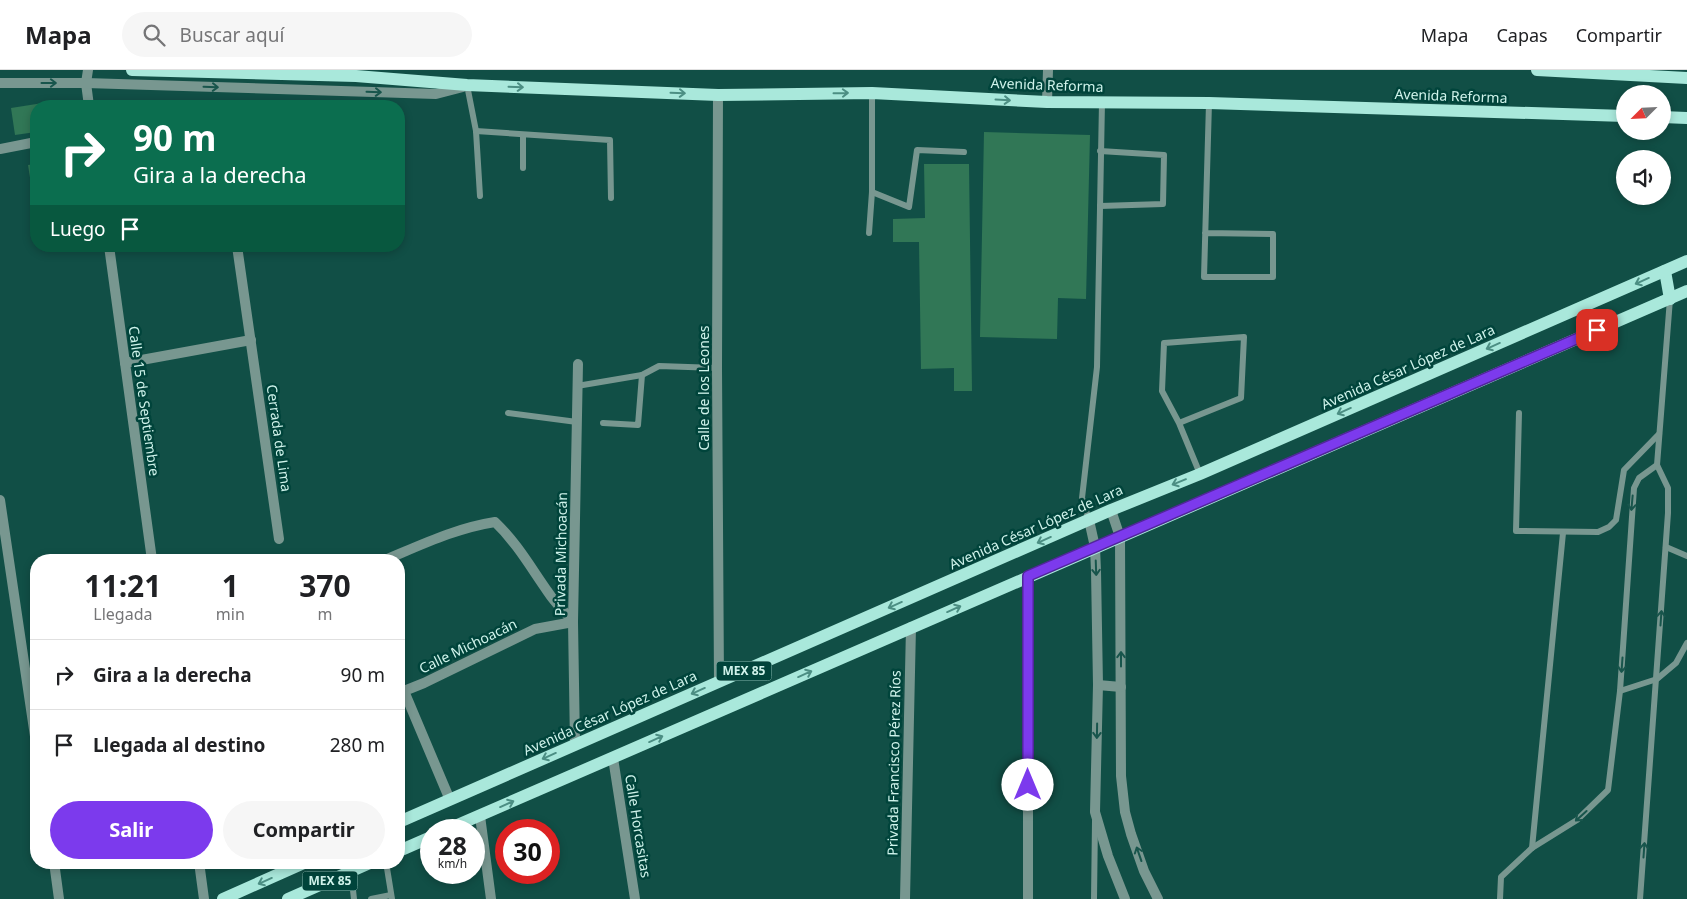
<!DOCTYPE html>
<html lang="es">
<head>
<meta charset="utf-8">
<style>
	body { margin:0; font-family:"Noto Sans",sans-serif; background:#f6f6f6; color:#202124; height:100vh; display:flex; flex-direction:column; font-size:19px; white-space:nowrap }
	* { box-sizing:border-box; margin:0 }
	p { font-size:16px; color:#757577 }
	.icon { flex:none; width:28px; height:28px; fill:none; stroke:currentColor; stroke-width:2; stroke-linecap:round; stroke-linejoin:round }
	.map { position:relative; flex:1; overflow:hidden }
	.details { position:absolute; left:30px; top:484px; width:375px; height:315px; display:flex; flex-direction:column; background:#fff; border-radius:20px; box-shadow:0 2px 8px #0003 }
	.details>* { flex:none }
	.banner { position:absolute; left:30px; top:30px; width:375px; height:152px; border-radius:20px; box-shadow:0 2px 8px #0003; background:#0b6e4f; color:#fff; overflow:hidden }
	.needle { width:32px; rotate:246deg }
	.tools { position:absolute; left:1616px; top:15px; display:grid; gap:10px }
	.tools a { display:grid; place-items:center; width:55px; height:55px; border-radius:50%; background:#fff; box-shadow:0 2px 8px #0003; font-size:25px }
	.speed { position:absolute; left:420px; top:749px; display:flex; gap:10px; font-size:25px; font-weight:700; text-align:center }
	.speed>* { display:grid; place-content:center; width:65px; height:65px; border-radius:50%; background:#fff; box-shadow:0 2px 8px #0003; line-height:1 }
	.speed small { font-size:12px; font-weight:400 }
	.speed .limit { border:8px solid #d22; background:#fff; color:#111 }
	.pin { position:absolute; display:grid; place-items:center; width:42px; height:42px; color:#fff; margin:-21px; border-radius:10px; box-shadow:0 2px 8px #0006 }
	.me { position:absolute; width:55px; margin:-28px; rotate:0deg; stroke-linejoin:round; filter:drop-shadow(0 0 4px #0008) }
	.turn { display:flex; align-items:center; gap:18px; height:105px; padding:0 20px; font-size:22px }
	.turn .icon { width:65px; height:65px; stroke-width:2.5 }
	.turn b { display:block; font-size:35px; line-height:42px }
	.then { display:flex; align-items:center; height:48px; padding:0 20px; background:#0003; gap:10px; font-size:19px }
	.eta { display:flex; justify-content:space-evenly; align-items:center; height:85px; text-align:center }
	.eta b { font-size:30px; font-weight:700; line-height:35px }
	.action { display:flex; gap:10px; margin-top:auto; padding:10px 20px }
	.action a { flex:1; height:58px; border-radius:30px; background:#7c3aed; color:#fff; font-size:20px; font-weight:700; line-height:58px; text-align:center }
	.action a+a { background:#f6f6f6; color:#202124 }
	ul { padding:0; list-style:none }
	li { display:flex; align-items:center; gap:15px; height:70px; padding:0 20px; border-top:1px solid #e0e0e0 }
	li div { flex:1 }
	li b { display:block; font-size:19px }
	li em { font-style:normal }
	header { display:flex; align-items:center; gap:30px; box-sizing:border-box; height:70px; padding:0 25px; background:#fff; border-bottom:1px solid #e0e0e0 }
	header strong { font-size:24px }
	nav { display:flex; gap:28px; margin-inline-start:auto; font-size:18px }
	.search { width:350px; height:45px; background:#f6f6f6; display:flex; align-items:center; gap:12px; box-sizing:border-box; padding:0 18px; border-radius:28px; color:#757577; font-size:19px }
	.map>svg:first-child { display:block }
</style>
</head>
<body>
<header>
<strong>Mapa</strong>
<div class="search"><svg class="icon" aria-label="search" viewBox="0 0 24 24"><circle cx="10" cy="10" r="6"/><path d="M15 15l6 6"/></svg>Buscar aquí</div>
<nav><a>Mapa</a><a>Capas</a><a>Compartir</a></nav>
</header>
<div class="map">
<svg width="1687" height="829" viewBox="0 0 1687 829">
	<rect width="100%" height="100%" fill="#114f46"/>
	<!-- building -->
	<g fill="#317756">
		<path d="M62 30V36H36V62L15 65 11 38Z"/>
		<path d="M984 62 1090 65 1086 229 1058 228 1057 269 980 267Z"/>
		<path d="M36 94V120H32L28 95Z"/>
		<path d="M924 94H969L972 321H954V298L921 299 919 172H893V149L925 148Z"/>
	</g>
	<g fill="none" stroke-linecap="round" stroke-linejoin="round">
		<!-- service -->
		<g stroke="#789790" stroke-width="6">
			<path d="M467 15 476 61 480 126"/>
			<path d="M476 61 610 70 611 128"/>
			<path d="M523 98V65"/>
			<path d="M872 122 909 137 917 80 964 82"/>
			<path d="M1100 136 1163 134 1164 85 1100 81"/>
			<path d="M869 163 872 122V23"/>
			<path d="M1205 163 1273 164V207H1204L1209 33"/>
			<path d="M577 316 642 305 659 296 717 298"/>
			<path d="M508 343 577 352"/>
			<path d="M1519 343 1516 461 1598 462 1609 457 1616 450 1624 400 1659 364"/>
			<path d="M603 353 638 355 642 305"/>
			<path d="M1179 353 1241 328 1244 267 1164 273 1162 321 1179 353 1200 404"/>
			<path d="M1089 450 1082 428 1097 297 1102 32"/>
			<path d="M1666 477 1687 486"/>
			<path d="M1620 621 1657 609 1676 593 1687 573"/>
			<path d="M1532 778 1563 463"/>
			<path d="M386 792 392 829"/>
			<path d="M351 802 354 829"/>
			<path d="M371 829 391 825"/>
			<path d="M1094 829 1095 751"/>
			<path d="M1500 829 1501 807 1532 778 1577 750 1608 720 1620 621 1634 418 1639 408 1657 395"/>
			<path d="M1640 829 1668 443V418L1657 395 1670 229"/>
		</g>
		<!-- minor -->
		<g stroke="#789790" stroke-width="10">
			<path d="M718 25 717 298 719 612"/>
			<path d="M0 79 36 72"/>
			<path d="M237 176 279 469"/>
			<path d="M125 293 251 270"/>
			<path d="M0 430 36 673"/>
			<path d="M385 490C421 475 456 458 495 452 517 473 531 498 548 522 555 533 565 542 573 552"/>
			<path d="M575 675 573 552 578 294"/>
			<path d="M613 688 635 829"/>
			<path d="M450 730 404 621 424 613 535 559 573 552"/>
			<path d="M480 746 491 829"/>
			<path d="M54 792 59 829"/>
			<path d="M905 829 911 557"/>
			<path d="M1028 829V506"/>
		</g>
		<!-- tertiary -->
		<g stroke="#789790" stroke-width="10">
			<path d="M88 0 86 13 89 36"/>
			<path d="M0 13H86L436 24 463 17"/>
			<path d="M1047 32 1048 0"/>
			<path d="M109 176 152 490"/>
			<path d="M1111 440 1120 467 1121 706 1125 742 1131 764 1144 801 1158 829"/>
			<path d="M1089 450 1095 477 1096 501 1098 615 1095 742 1108 786 1125 829"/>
			<path d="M1098 615 1121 617"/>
			<path d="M199 792 204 829"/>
		</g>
		<!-- primary -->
		<g stroke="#a9e8db" stroke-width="12">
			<path d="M132 0 356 6 467 15 718 25 872 23 1047 32 1209 33 1625 46"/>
			<path d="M1537 0 1687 8"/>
			<path d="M1662 47 1687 48"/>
			<path d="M1665 201 1670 229"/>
			<path d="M399 752 1111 440 1200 404 1687 191"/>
			<path d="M446 760 1687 221"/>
			<path d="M399 781 431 767"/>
			<path d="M223 829 306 792"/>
			<path d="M288 829 372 792"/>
		</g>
	</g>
	<!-- one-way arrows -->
	<defs><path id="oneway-shaft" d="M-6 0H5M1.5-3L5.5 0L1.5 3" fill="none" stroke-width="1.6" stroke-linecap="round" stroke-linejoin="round" transform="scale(1.25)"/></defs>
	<g stroke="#18554c">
		<use href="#oneway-shaft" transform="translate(49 13)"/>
		<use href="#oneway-shaft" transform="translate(211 17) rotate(2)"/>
		<use href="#oneway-shaft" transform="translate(374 22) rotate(2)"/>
		<use href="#oneway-shaft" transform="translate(1632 433) rotate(95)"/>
		<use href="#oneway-shaft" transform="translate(1096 498) rotate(88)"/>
		<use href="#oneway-shaft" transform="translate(1661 548) rotate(-86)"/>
		<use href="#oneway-shaft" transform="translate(1121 589) rotate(-90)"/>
		<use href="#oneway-shaft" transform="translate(1622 595) rotate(94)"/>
		<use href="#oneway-shaft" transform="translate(1097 661) rotate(91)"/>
		<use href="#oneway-shaft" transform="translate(1581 746) rotate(138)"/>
		<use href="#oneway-shaft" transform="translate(1644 780) rotate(-86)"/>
		<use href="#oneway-shaft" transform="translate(1139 784) rotate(-109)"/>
	</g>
	<g stroke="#4c8e83">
		<use href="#oneway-shaft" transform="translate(516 17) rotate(2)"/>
		<use href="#oneway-shaft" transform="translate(678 23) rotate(2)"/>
		<use href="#oneway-shaft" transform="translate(841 23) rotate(-1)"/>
		<use href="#oneway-shaft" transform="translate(1003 30) rotate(3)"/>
		<use href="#oneway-shaft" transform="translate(1642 211) rotate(156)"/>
		<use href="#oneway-shaft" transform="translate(1493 276) rotate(156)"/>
		<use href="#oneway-shaft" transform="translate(1344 341) rotate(156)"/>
		<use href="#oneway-shaft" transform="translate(1179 412) rotate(158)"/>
		<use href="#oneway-shaft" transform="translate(1044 470) rotate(156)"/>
		<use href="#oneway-shaft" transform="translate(895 535) rotate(156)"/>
		<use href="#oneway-shaft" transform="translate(954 539) rotate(-24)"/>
		<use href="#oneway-shaft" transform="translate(805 604) rotate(-24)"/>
		<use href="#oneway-shaft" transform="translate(698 621) rotate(156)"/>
		<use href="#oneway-shaft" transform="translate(656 669) rotate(-24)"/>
		<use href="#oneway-shaft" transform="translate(549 686) rotate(156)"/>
		<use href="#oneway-shaft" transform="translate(507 734) rotate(-24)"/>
		<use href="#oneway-shaft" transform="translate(265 811) rotate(156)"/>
	</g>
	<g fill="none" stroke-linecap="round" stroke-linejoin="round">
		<defs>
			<path id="route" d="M1028 715V506L1597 260"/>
		</defs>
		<!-- route casing -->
		<use href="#route" stroke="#51269a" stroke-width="12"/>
		<!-- route -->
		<use href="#route" stroke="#7c3aed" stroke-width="9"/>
	</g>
	<g text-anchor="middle" stroke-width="5" stroke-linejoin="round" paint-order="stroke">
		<!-- shield labels -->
		<g fill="#00443b" stroke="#91beb6" stroke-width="1">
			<rect x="716.5" y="591.5" width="55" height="19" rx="4"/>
			<rect x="302.5" y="801.5" width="55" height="19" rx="4"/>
		</g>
		<g font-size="12" font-weight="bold" fill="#cff3eb">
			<text x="744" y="605">MEX 85</text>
			<text x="330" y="815">MEX 85</text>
		</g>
		<!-- street labels -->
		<g font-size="14" fill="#cff3eb" stroke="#00443b">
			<text transform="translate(1047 15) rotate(2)" y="5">Avenida Reforma</text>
			<text transform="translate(1451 26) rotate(2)" y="5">Avenida Reforma</text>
			<text transform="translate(1408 297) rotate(-24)" y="5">Avenida César López de Lara</text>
			<text transform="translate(704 318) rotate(-90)" y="5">Calle de los Leones</text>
			<text transform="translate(144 331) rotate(82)" y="5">Calle 15 de Septiembre</text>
			<text transform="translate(279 368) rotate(82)" y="5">Cerrada de Lima</text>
			<text transform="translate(1036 457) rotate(-24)" y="5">Avenida César López de Lara</text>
			<text transform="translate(561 484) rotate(-89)" y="5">Privada Michoacán</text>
			<text transform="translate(468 576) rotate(-26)" y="5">Calle Michoacán</text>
			<text transform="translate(610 643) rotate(-24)" y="5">Avenida César López de Lara</text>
			<text transform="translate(894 693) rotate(-89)" y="5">Privada Francisco Pérez Ríos</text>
			<text transform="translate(638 756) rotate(81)" y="5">Calle Horcasitas</text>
		</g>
	</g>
</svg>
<div class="tools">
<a><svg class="needle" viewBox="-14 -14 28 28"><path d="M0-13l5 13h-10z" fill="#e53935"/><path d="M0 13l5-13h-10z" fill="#757577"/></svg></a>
<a><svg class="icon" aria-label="sound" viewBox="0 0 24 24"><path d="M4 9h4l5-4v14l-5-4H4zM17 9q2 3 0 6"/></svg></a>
</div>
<div class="speed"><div>28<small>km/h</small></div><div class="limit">30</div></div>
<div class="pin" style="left:1597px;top:260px;background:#d93025"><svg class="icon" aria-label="arrive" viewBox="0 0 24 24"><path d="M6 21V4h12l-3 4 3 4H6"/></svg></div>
<svg class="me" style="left:1028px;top:715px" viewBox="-20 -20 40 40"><circle r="19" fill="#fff"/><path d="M0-13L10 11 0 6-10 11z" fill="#7c3aed"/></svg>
<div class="banner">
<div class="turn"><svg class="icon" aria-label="right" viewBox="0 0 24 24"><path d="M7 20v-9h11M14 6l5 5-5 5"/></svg><div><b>90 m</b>Gira a la derecha</div></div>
<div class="then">Luego<svg class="icon" aria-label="arrive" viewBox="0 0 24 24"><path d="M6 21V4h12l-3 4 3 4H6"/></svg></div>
</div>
<section class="details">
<div class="eta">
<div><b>11:21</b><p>Llegada</p></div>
<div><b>1</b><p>min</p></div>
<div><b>370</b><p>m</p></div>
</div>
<ul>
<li><svg class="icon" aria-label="right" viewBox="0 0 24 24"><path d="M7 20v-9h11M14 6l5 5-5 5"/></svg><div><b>Gira a la derecha</b></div><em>90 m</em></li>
<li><svg class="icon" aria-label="arrive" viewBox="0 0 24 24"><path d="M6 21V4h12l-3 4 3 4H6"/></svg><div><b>Llegada al destino</b></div><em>280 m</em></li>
</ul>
<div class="action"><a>Salir</a><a>Compartir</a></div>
</section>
</div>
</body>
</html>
